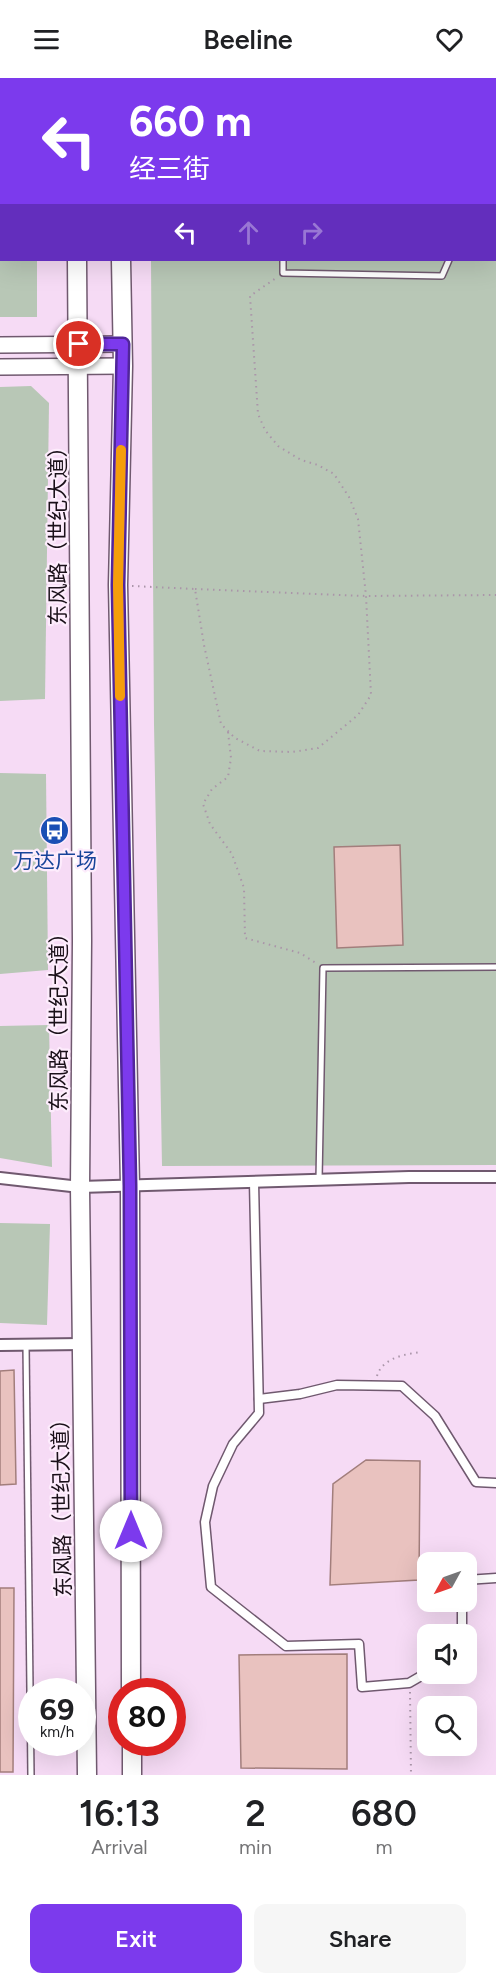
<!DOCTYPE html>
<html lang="en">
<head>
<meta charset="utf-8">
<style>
	body { margin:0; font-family:Figtree,"Noto Sans SC",sans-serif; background:#f6f6f6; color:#202124; height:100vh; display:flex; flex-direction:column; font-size:22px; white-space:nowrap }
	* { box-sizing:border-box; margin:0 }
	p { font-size:20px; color:#757577 }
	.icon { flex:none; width:33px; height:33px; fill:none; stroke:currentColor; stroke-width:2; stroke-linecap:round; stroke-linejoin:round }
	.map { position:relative; height:1697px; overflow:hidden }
	.details { display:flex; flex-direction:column; background:#fff; flex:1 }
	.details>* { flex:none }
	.guide { position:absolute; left:0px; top:0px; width:496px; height:183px; box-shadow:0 6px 24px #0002; background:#7c3aed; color:#fff; overflow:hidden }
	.needle { width:39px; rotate:230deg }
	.controls { position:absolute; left:417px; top:1474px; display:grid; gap:12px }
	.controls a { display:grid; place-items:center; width:60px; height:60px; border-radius:12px; background:#fff; box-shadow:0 6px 24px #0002; font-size:30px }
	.speed { position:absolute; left:18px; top:1600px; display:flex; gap:12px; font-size:30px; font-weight:700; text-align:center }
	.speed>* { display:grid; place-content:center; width:78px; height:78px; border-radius:50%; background:#fff; box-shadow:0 6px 24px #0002; line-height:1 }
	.speed small { font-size:15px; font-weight:400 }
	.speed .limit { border:9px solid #d22; background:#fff; color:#111 }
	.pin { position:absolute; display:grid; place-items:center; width:51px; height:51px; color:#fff; margin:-26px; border:3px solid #fff; border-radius:50%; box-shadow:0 2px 6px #0007 }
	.me { position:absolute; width:66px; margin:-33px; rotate:0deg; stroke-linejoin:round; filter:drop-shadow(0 0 4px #0008) }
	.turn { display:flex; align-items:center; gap:21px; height:126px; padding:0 30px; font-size:27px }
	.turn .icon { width:78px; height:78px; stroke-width:2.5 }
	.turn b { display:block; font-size:42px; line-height:51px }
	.lanes { display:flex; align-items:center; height:57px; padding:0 30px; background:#0003; justify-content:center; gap:30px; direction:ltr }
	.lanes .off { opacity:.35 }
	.eta { display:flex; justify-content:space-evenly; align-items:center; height:102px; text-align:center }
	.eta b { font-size:36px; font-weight:600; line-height:42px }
	.primary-button { display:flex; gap:12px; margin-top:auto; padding:12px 30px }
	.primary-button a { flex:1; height:69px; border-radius:12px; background:#7c3aed; color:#fff; font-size:24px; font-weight:600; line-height:69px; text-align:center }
	.primary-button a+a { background:#f6f6f6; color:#202124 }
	header { display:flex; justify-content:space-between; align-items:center; height:78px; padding:0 30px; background:#fff; font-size:27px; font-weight:600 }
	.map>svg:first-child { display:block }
</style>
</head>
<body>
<header><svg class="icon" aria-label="menu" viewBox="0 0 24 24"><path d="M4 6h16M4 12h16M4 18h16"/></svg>Beeline<svg class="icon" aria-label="heart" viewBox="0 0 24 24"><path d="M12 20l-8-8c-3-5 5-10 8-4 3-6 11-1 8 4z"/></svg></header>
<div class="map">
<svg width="496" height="1697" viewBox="0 0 496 1697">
	<rect width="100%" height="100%" fill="#f6dbf5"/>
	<!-- green -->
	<g fill="#b8c7b6">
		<path d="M0 0H36V2H2V182H37V239H0Z"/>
		<path d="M150 0H496V1087L162 1088 154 646 151 182H495V2H150Z"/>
		<path d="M31 308 49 325 45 621 0 623V309Z"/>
		<path d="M0 695 46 696 48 892 0 896Z"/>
		<path d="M49 947 52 1089 0 1080V948Z"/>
		<path d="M0 1145 50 1146 47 1247 0 1245Z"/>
	</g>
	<!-- building -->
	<g fill="#e9c2bf" stroke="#a27e7c" stroke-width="1.5">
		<path d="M400 767 403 867 337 870 334 769Z"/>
		<path d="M14 1292 16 1406 0 1407V1293Z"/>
		<path d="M366 1382 420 1383 419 1502 330 1507 333 1406Z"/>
		<path d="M0 1510H14L13 1694H0Z"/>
		<path d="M347 1576V1691L241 1690 239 1577Z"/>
	</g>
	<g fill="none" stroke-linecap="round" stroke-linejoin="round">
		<defs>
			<g id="service">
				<path d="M494 0V2"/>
				<path d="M330 2V0"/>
				<path d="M395 2V0"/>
				<path d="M495 64V165"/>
				<path d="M283 182V195L442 198 449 182"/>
				<path d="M319 1102 323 890 496 889"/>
				<path d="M26 1267 31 1697"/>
			</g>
			<g id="pedestrian">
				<path d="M254 1104 259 1335 233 1366 213 1408 205 1444 211 1509 286 1568 359 1566 362 1609 409 1605 428 1594"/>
				<path d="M259 1321 300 1316 337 1307 402 1308 435 1338 476 1404 496 1405"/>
				<path d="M466 1502 496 1500"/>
				<path d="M462 1524V1557"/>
			</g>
			<g id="minor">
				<path d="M0 1100 80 1109 409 1099H496"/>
				<path d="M0 1267 82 1266"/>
			</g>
			<g id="secondary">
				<path d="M0 267 123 266"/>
				<path d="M0 289 123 288"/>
			</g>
			<g id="trunk">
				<path d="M74 0V2"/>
				<path d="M117 0V2"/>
				<path d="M77 182 82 863 80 1109 87 1697"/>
				<path d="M121 182 123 288 118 507 130 1108 131 1614"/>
				<path d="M132 1665V1697"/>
			</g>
		</defs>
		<!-- service casing -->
		<use href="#service" stroke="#70596f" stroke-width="8"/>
		<!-- pedestrian casing -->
		<use href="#pedestrian" stroke="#70596f" stroke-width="11"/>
		<!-- minor casing -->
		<use href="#minor" stroke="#70596f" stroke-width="14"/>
		<!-- secondary casing -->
		<use href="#secondary" stroke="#70596f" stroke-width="18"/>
		<!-- trunk casing -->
		<use href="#trunk" stroke="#70596f" stroke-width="21"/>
		<!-- path -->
		<g stroke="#aa95a9" stroke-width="2" stroke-dasharray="1.5 4.5" stroke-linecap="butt">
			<path d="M132 508 195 511 204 567 221 646 235 660 260 673 292 674 318 670 358 637 371 617 366 518 358 441 349 419 334 396 318 387 301 382 278 368 265 352 258 336 250 218 276 200"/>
			<path d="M195 511 366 518 496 517"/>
			<path d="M228 654 231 680 228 699 212 711 203 726 210 746 232 776 244 810 245 860 300 875 316 885"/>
			<path d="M377 1298C382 1280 405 1276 421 1274"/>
			<path d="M410 1614 411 1697"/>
		</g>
		<!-- service -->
		<use href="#service" stroke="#fff" stroke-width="5"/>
		<!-- pedestrian -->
		<use href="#pedestrian" stroke="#fff" stroke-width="8"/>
		<!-- minor -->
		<use href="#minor" stroke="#fff" stroke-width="10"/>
		<!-- secondary -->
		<use href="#secondary" stroke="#fff" stroke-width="15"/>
		<!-- trunk -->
		<use href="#trunk" stroke="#fff" stroke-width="18"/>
	</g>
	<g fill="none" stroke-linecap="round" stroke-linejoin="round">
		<defs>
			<path id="route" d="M79 266H123L118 507 130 1108 131 1453"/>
		</defs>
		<!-- route casing -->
		<use href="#route" stroke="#51269a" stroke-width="15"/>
		<!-- route -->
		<use href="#route" stroke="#7c3aed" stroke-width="10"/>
		<!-- slow -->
		<path stroke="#f59e0b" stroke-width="10" d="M120 618 118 507 121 372"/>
	</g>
	<!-- icons -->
	<defs>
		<symbol id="bus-disc" viewBox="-11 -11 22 22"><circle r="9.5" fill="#1a4fb4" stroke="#fdecfc"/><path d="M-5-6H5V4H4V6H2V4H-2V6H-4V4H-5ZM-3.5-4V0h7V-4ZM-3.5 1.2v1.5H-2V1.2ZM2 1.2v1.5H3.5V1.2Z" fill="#fff"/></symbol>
	</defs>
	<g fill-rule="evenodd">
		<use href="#bus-disc" x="38" y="736" width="33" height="33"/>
	</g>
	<g text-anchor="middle" stroke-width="4.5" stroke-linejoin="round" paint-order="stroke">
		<!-- street labels -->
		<g font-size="21" fill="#1a1019" stroke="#fdecfc">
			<text transform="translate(58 453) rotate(-90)" y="7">东风路（世纪大道）</text>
			<text transform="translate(59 939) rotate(-90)" y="7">东风路（世纪大道）</text>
			<text transform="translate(62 1425) rotate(-91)" y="7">东风路（世纪大道）</text>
		</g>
		<!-- transit labels -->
		<g font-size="21" fill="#164399" stroke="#fdecfc">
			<text x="55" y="790">万达广场</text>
		</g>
	</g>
</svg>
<div class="controls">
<a><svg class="needle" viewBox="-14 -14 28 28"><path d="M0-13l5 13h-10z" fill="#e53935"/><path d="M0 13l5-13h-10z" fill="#757577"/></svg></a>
<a><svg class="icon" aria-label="sound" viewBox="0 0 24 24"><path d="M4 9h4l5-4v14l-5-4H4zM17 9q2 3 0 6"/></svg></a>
<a><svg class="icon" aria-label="search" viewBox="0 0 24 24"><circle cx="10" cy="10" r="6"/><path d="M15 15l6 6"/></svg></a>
</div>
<div class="speed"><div>69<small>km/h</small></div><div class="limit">80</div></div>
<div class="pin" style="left:79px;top:266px;background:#d93025"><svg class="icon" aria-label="arrive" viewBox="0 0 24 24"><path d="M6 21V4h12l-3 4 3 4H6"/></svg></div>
<svg class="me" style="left:131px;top:1453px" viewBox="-20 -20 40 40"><circle r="19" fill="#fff"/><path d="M0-13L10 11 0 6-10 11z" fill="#7c3aed"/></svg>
<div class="guide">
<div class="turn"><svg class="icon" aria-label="left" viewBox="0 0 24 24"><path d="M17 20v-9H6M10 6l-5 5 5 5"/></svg><div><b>660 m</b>经三街</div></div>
<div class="lanes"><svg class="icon" aria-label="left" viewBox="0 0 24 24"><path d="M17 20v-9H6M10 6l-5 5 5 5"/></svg><svg class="icon off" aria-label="ahead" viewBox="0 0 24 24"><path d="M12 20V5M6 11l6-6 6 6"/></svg><svg class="icon off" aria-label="right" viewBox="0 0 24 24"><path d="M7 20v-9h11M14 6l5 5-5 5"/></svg></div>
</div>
</div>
<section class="details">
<div class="eta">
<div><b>16:13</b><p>Arrival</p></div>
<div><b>2</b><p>min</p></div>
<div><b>680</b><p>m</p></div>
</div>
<div class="primary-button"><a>Exit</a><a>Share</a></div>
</section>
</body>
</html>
